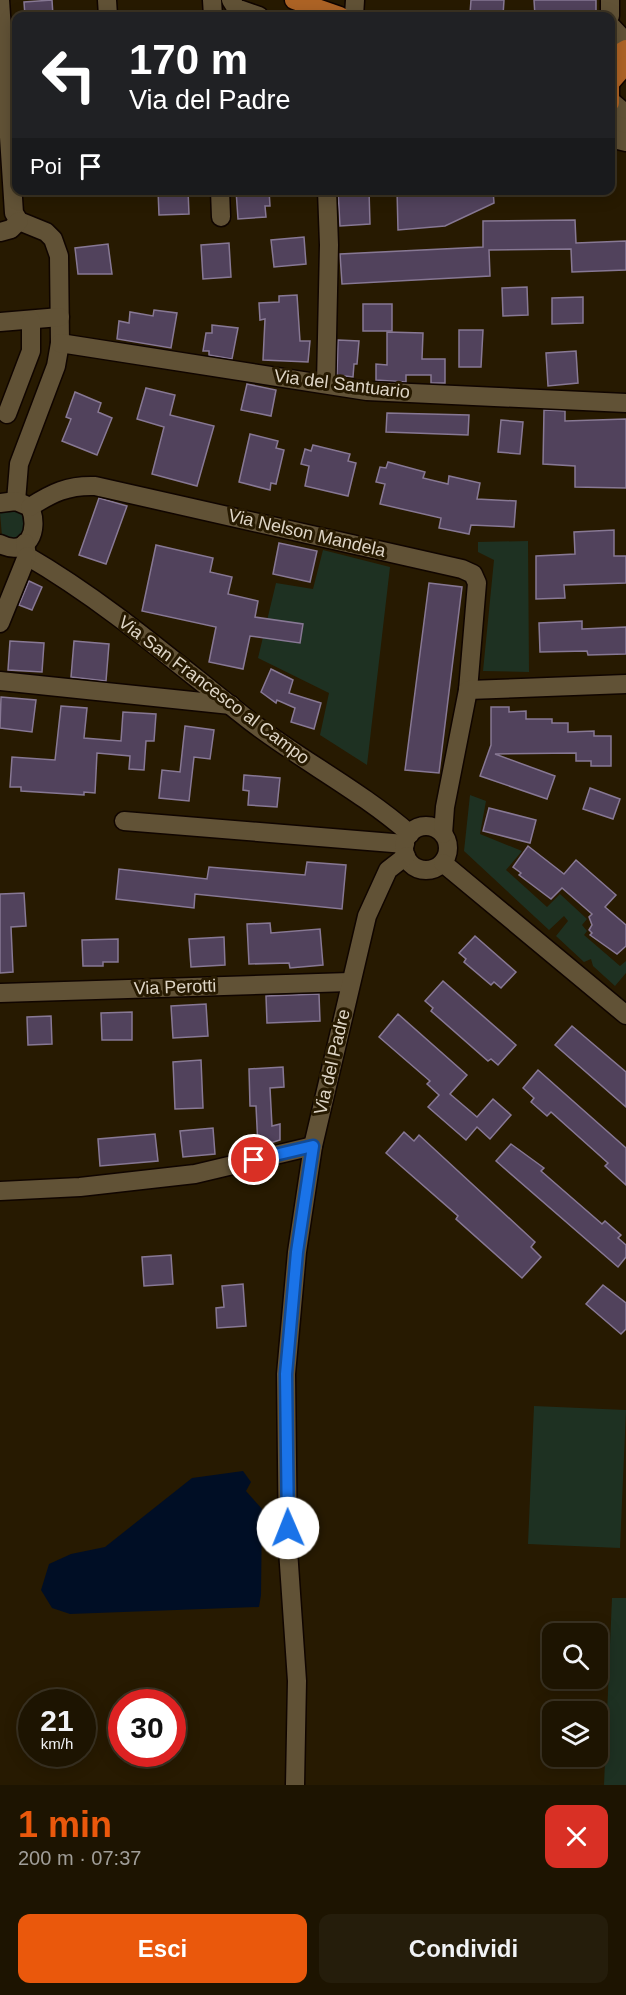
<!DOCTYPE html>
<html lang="it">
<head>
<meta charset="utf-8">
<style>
	body { margin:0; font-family:Arial,sans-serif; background:#251d0b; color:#f1f3f6; height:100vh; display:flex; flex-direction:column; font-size:22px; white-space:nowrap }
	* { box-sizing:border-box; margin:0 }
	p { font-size:20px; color:#a09e99 }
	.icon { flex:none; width:33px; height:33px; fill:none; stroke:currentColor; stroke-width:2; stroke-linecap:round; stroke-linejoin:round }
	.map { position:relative; height:1785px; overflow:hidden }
	.details { display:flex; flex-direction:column; background:#1d1401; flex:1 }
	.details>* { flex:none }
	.top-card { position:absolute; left:12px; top:12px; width:603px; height:183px; border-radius:12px; box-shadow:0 3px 15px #0003,0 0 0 2px #3b3323; background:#202124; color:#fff; overflow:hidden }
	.controls { position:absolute; left:542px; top:1623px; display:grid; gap:12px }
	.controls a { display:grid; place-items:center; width:66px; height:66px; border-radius:12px; background:#1d1401; box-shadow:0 3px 15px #0003,0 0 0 2px #3b3323; font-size:30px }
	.speed { position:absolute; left:18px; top:1689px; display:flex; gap:12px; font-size:30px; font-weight:700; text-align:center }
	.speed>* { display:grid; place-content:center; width:78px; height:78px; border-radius:50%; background:#1d1401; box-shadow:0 3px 15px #0003,0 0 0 2px #3b3323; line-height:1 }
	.speed small { font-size:15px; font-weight:400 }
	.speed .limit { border:9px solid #d22; background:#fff; color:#111 }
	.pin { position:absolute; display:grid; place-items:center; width:51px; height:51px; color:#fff; margin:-26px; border:3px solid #fff; border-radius:50%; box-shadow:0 2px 6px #0007 }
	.me { position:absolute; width:66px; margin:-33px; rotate:359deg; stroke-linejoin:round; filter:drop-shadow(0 0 4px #0008) }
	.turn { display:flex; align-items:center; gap:21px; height:126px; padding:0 18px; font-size:27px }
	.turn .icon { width:78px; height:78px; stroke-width:2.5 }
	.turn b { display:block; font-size:42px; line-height:51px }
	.then { display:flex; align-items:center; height:57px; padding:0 18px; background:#0003; gap:12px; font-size:22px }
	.round { display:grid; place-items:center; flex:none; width:63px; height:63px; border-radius:12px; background:#251d0b }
	.headline { display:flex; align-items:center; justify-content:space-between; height:102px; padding:0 18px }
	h1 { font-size:36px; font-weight:700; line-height:45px; color:#ea580c }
	.action { display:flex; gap:12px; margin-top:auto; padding:12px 18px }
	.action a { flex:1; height:69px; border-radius:12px; background:#ea580c; color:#fff; font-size:24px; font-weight:700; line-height:69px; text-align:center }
	.action a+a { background:#251d0b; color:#f1f3f6 }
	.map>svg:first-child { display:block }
</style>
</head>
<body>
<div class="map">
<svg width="626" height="1785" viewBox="0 0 626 1785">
	<rect width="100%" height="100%" fill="#271a01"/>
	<!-- green -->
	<g fill="#1e3122">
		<path d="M20 509 28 519 21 537 11 539 2 536 0 513Z"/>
		<path d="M528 541 529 672 483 671 494 560 478 552V542Z"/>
		<path d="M323 550 390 567 367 765 320 735 329 693 258 658 276 583 313 589Z"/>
		<path d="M470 795 486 801 480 834 522 851 506 870 547 907 560 894 587 919 582 925 587 931 584 935 620 966 626 961V973L615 986 593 966 591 959 584 962 556 936 568 921 564 916 549 930 464 851Z"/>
		<path d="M534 1406 626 1410 620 1548 528 1544Z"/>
		<path d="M612 1598H626V1785H604Z"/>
	</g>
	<!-- water -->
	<path fill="#000e25" d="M243 1471 251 1482 246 1491 262 1509 261 1595 259 1607 70 1614 52 1608 41 1590 49 1564 71 1554 105 1547 192 1478Z"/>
	<!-- building -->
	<g fill="#51425c" stroke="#877894" stroke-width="1.5">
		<path d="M52 0 53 16H25L24 2Z"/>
		<path d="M471 0H504L503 16 470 14Z"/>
		<path d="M534 0H596V15L535 16Z"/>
		<path d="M158 190H188L189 214 159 215Z"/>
		<path d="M236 190H269L270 206H265L266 217 238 219Z"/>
		<path d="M338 190H369L370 224 340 226Z"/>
		<path d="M397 190H493L494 203 445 226 398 230Z"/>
		<path d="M575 220 576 243 626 241V270L572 272 571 249 489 250 490 276 342 284 340 254 483 247V221Z"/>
		<path d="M304 237 306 264 274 267 271 240Z"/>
		<path d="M229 243 231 277 203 279 201 245Z"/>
		<path d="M108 244 112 274H78L75 248Z"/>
		<path d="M527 287 528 315 503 316 502 288Z"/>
		<path d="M297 295 300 341H310L308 362 263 360 265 319 260 320 259 303 279 302V296Z"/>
		<path d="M583 297V323L552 324V298Z"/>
		<rect x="363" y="304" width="29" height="27"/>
		<path d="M154 310 177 313 171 348 117 339 119 321 129 323 130 312 153 316Z"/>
		<path d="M212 325 238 328 232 359 209 355V351H203L206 333H212Z"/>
		<path d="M459 330H483L481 367H459Z"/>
		<path d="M387 332 423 333 422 359H445V383H431V375H406V382L376 380V364L387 365Z"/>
		<path d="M338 340 359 341 357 364H354L353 377 337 375Z"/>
		<path d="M576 351 578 383 548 386 546 353Z"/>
		<path d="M247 384 276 390 271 416 241 410Z"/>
		<path d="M146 388 175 395 170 415 214 426 197 486 152 474 164 427 137 419Z"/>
		<path d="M75 392 101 403 98 412 112 418 97 455 62 441 71 419 66 417Z"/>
		<path d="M544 410 565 411V421L626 419V488L575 487V466L543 464Z"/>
		<path d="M387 413 469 415 468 435 386 432Z"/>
		<path d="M501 420 523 422 520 454 498 452Z"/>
		<path d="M250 434 278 441 276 448 284 450 276 484 271 483 270 490 239 482Z"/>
		<path d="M313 445 350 454 348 461 356 463 348 496 305 486 309 466 301 464 305 449 311 451Z"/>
		<path d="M388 462 425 472 423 478 448 484 449 476 480 483 477 499 516 501 514 527 471 525 469 534 439 528 441 518 380 504 385 484 376 482 380 467 386 468Z"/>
		<path d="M99 498 127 506 106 564 79 555Z"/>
		<path d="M614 530V556H626V583L564 585 565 598 536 599V556L575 554 574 532Z"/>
		<path d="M279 543 317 551 310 582 273 574Z"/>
		<path d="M156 545 213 558 210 572 232 577 228 594 258 601 255 617 303 624 300 643 250 636 243 669 209 662 216 627 142 611Z"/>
		<path d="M29 581 42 587 32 610 19 605Z"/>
		<path d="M429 583 462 587 439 773 405 770Z"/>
		<path d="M582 621V629L626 627V654L588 655 587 651 540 652 539 623Z"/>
		<path d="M10 641 44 643 42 672 8 670Z"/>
		<path d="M74 641 109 644 106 681 71 677Z"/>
		<path d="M271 669 293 680 289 693 321 703 314 729 291 722 295 708 277 700 276 703 261 692Z"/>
		<path d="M1 697 36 700 32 732 0 728Z"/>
		<path d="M61 706 87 708 84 738 121 741 123 712 156 714 154 741H146L144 770 129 769 130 756 97 753 95 793 84 792V795L21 791V787H10L12 757 55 760Z"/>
		<path d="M491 707H509V712L526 711V719H552V723H568V732L594 731V736H611V766H591V761H576V753L495 754 555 776 547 799 480 776 491 745Z"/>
		<path d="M185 726 214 730 210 759 194 757 189 801 159 798 162 770 180 772Z"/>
		<path d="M244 775 280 778 277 807 248 805 249 791 243 790Z"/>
		<path d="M590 788 620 799 613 819 583 809Z"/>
		<path d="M489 808 536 820 530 843 483 831Z"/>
		<path d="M528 846 564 874 576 860 616 895 605 907 626 925V946L617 954 590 935 592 933 589 930 592 925 589 917 592 914 562 888 551 899 519 875 521 873 513 867Z"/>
		<path d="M307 862 346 865 342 909 195 894 194 908 116 899 119 869 207 879 209 867 305 875Z"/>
		<path d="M24 893 26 926 11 927 13 972 0 973V894Z"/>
		<path d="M270 923 271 933 320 929 323 965 290 968 289 963 249 964 247 924Z"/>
		<path d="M475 936 516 972 501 988 494 982 491 985 464 962 466 959 459 953Z"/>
		<path d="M224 937 225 965 191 967 189 939Z"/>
		<path d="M118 939V962H103V966H83L82 940Z"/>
		<path d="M443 981 516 1045 498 1065 491 1059 488 1061 431 1011 433 1008 425 1001Z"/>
		<path d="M319 994 320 1021 267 1023 266 996Z"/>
		<path d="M206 1004 208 1036 173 1038 171 1006Z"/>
		<path d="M132 1012V1040H102L101 1013Z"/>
		<path d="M398 1014 467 1075 450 1094 477 1117 493 1099 511 1115 490 1139 477 1127 466 1140 428 1107 439 1095 427 1084 430 1081 379 1037Z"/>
		<path d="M51 1016 52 1044 28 1045 27 1017Z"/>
		<path d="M572 1026 626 1072V1107L555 1045Z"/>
		<path d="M201 1060 203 1108 175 1109 173 1062Z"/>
		<path d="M283 1067 284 1087 270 1088 272 1126 280 1124V1140L258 1147 256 1106H250L249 1069Z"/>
		<path d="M538 1070 626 1148V1185L605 1166 608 1163 551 1112 547 1116 531 1102 534 1098 523 1088Z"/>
		<path d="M213 1128 215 1154 183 1157 180 1131Z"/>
		<path d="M404 1132 414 1141 419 1135 535 1242 531 1247 541 1257 522 1278 456 1219 458 1216 386 1153Z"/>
		<path d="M155 1134 158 1161 100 1166 98 1139Z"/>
		<path d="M511 1144 544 1168 541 1171 602 1224 605 1221 621 1235 618 1238 626 1245V1257L618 1267 496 1161Z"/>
		<path d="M171 1255 173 1284 144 1286 142 1257Z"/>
		<path d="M243 1284 246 1326 217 1328 216 1308 224 1307 222 1286Z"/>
		<path d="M603 1285 626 1303V1329L621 1334 586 1304Z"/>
	</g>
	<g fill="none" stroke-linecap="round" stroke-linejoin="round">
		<defs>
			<g id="minor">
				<path d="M0 0 14 213 19 221 46 232 53 239 59 256 60 343 56 366 19 464 16 501"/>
				<path d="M107 0 108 16"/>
				<path d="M212 0 213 16"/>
				<path d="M231 0 236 8 259 16"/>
				<path d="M610 0V16"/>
				<path d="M354 16 355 0"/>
				<path d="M610 25 626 42"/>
				<path d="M611 101 626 114"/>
				<path d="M610 123 626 128"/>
				<path d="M610 138 626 142"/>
				<path d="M220 190 221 217"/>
				<path d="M0 232 11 229 19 221"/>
				<path d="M0 322 60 317"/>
				<path d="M60 343 367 391 626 403"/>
				<path d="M326 384 329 245 327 190"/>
				<path d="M7 414 31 351V320"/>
				<path d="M0 503 16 501 30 507C40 530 28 558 0 544"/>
				<path d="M30 507C52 493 68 485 95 486L462 569 473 574 477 583 468 690"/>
				<path d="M25 543 27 556C108 603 177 664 250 721 302 761 361 791 410 834"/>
				<path d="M0 623 27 556"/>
				<path d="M0 681 231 705"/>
				<path d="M124 821 405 844"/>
				<circle cx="426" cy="848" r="22"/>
				<path d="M443 834 445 807 468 690 626 684"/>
				<path d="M443 863 626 1015"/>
				<path d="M0 993 350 982"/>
				<path d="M0 1191 80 1187 195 1174 313 1146"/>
				<path d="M295 1785 297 1681 288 1550 286 1374 297 1252 313 1146 367 916 388 870 406 856"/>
			</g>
			<g id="major">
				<path d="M294 0 340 16"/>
				<path d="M610 58 626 49"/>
				<path d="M610 81V103"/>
				<path d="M611 82 626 65"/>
			</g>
		</defs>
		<!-- minor casing -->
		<use href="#minor" stroke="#100500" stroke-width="21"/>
		<!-- major casing -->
		<use href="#major" stroke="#100500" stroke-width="21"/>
		<!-- minor -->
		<use href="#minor" stroke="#615236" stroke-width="18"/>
		<!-- major -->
		<use href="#major" stroke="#ad6325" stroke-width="18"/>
	</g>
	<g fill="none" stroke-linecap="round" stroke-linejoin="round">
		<defs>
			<path id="route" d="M254 1160 313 1146 297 1252 286 1374 288 1528"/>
		</defs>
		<!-- route casing -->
		<use href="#route" stroke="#114b97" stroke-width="15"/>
		<!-- route -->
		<use href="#route" stroke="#1a73e8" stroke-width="10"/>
	</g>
	<g text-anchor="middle" stroke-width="6" stroke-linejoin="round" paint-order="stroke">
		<!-- street labels -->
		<g font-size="18" fill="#ded5c6" stroke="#271a01">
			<text transform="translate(342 384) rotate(7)" y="6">Via del Santuario</text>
			<text transform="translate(307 533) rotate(13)" y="6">Via Nelson Mandela</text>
			<text transform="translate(214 690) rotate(37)" y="6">Via San Francesco al Campo</text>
			<text transform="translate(175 987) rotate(-2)" y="6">Via Perotti</text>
			<text transform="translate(332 1062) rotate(-77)" y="6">Via del Padre</text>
		</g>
	</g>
</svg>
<div class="controls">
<a><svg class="icon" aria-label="search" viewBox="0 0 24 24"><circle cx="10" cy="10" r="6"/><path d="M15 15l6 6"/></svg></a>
<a><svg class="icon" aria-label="layers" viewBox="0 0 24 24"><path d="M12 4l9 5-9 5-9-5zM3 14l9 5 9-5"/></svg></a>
</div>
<div class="speed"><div>21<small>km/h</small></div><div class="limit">30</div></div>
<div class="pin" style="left:254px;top:1160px;background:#d93025"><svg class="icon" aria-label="arrive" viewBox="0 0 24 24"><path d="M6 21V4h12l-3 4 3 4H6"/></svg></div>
<svg class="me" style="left:288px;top:1528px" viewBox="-20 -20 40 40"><circle r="19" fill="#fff"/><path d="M0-13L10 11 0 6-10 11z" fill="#1a73e8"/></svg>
<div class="top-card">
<div class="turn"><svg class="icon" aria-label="left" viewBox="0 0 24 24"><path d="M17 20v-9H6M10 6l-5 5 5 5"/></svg><div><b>170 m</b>Via del Padre</div></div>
<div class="then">Poi<svg class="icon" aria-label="arrive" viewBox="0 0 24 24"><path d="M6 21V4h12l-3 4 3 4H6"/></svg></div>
</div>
</div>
<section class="details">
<div class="headline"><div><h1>1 min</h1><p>200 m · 07:37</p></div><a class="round" style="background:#d93025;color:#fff"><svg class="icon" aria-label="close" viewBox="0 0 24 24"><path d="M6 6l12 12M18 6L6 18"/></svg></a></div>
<div class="action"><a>Esci</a><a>Condividi</a></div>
</section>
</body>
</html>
